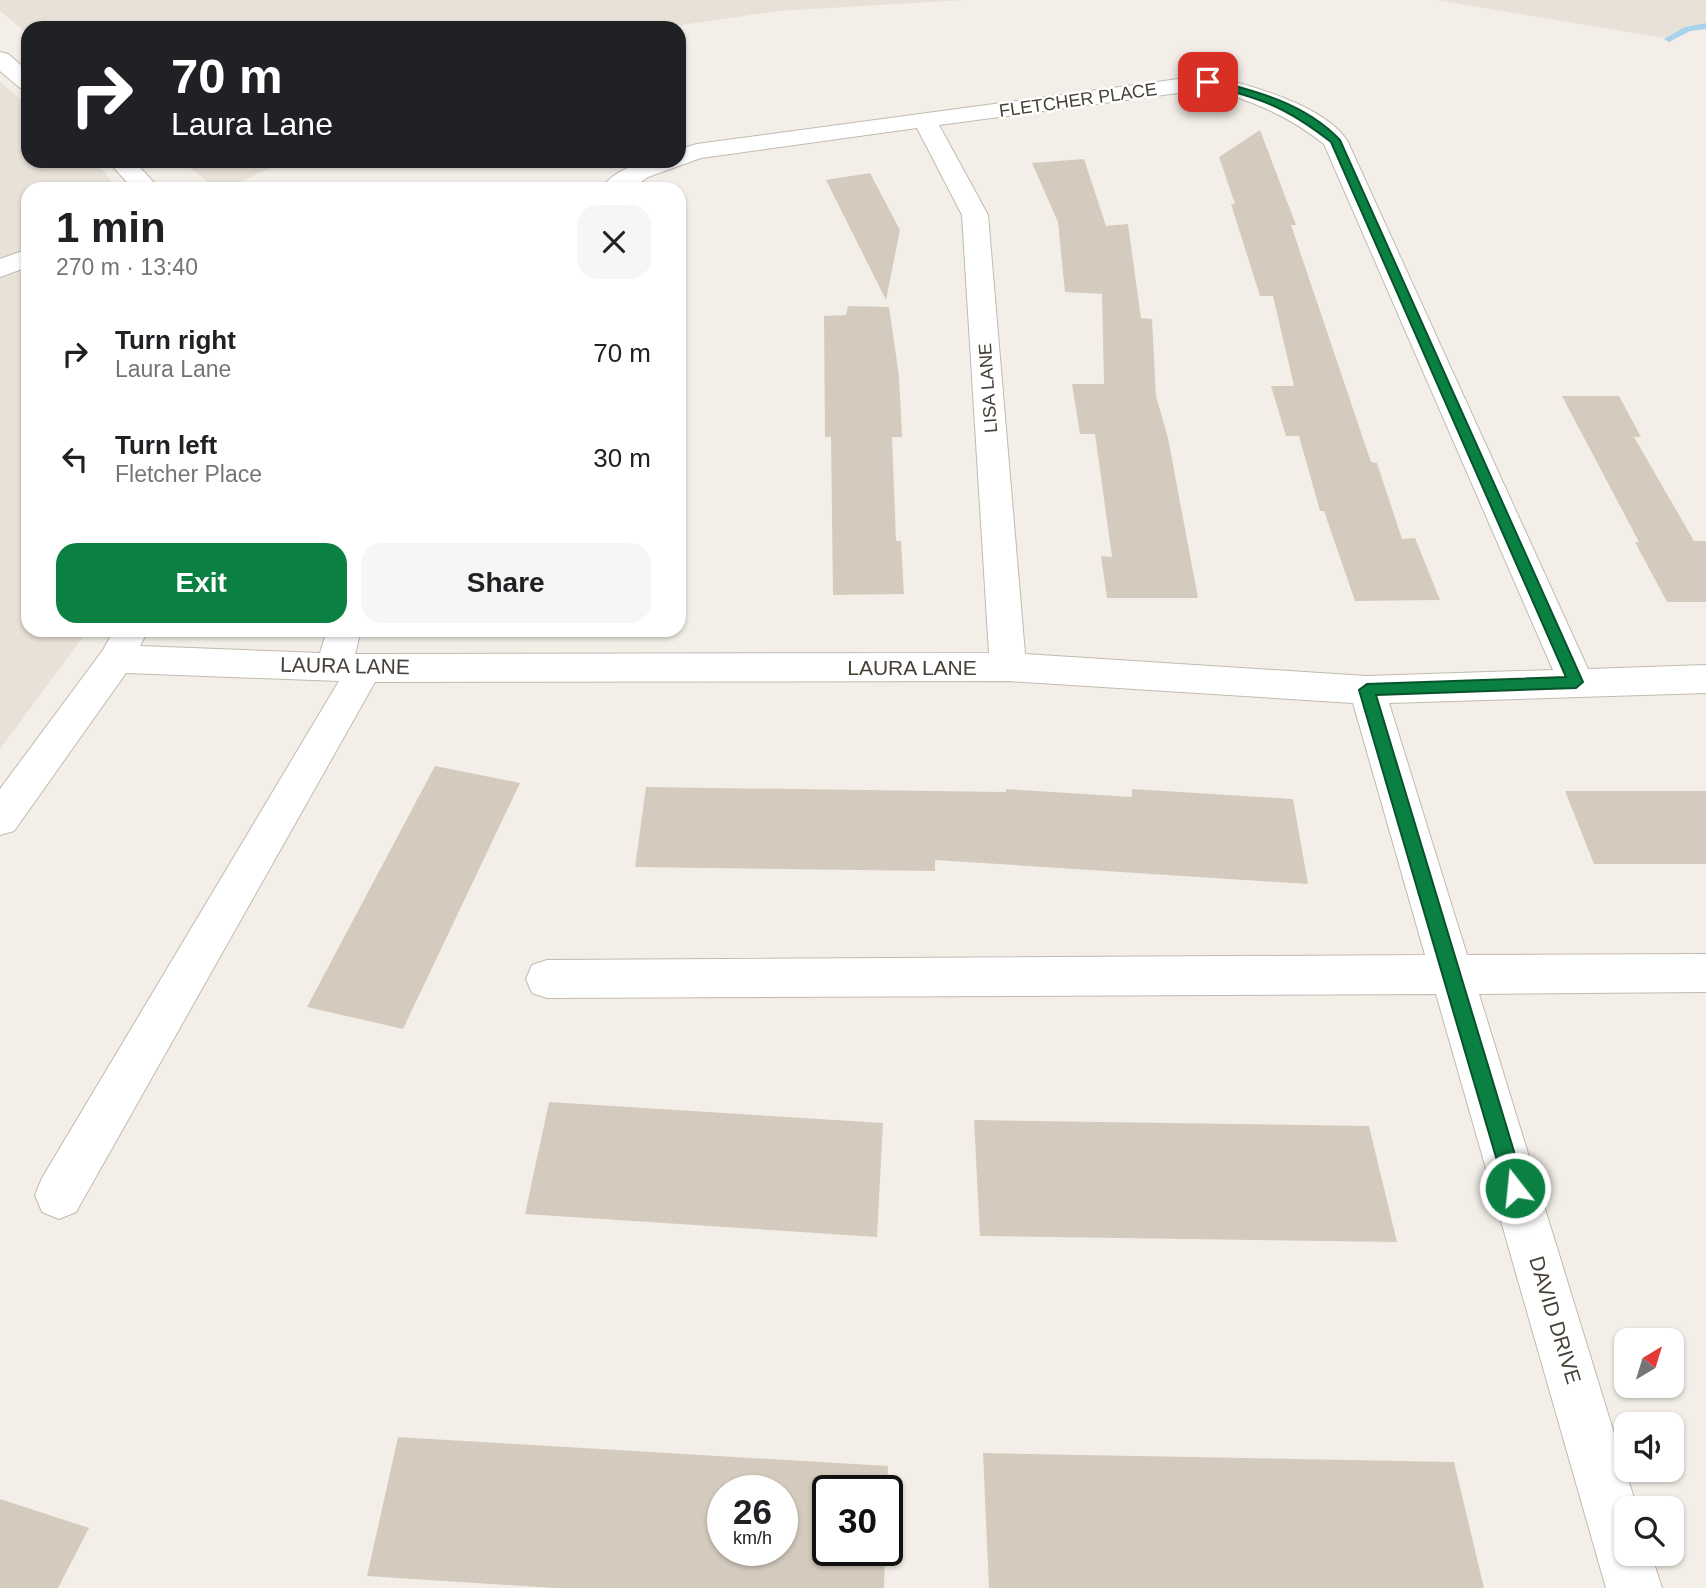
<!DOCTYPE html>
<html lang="en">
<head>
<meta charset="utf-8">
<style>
	body { margin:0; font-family:Helvetica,sans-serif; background:#f6f6f6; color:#202124; height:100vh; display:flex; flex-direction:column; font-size:26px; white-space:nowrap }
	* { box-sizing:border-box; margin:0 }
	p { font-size:23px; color:#757577 }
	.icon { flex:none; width:38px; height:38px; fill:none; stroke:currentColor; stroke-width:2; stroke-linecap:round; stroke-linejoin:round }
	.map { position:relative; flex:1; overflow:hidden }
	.sheet { position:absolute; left:21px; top:182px; width:665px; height:455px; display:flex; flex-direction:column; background:#fff; border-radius:21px; box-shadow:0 2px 5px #0004 }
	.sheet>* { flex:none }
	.top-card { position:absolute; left:21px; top:21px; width:665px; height:147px; border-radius:21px; box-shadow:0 2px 5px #0004; background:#202124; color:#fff; overflow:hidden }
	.needle { width:46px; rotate:38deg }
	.tools { position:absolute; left:1614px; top:1328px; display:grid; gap:14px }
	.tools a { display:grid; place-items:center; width:70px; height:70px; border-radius:14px; background:#fff; box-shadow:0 2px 5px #0004; font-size:35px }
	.speed { position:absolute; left:707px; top:1475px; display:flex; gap:14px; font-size:35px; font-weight:700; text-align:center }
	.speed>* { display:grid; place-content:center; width:91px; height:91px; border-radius:50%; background:#fff; box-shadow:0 2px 5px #0004; line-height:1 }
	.speed small { font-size:18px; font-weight:400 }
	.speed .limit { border:4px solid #111; border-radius:10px; background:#fff; color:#111 }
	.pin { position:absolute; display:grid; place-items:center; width:60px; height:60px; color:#fff; margin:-30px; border-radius:14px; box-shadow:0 4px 10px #0006 }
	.me { position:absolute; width:77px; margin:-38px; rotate:344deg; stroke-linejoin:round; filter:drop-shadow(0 0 5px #0008) }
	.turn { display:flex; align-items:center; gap:24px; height:147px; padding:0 35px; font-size:32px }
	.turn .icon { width:91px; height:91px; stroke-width:2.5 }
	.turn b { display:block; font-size:49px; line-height:60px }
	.round { display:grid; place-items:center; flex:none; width:74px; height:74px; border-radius:21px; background:#f6f6f6 }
	.headline { display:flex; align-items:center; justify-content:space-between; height:119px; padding:0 35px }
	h1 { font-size:42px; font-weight:800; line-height:52px }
	.cta { display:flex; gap:14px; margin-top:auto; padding:14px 35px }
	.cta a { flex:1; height:80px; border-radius:21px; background:#0b8043; color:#fff; font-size:28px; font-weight:800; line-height:80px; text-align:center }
	.cta a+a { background:#f6f6f6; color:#202124 }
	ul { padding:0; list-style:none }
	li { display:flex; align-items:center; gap:21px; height:105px; padding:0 35px }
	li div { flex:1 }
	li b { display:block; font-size:26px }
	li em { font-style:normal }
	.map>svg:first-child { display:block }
</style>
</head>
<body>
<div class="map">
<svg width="1706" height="1588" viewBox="0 0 1706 1588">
	<rect width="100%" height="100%" fill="#f3efe8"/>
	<!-- residential -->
	<g fill="#e7e1d7">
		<path d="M0 0H965L778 11 661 28H28V34L0 11Z"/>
		<path d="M1437 0H1706V26L1688 29 1669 39Z"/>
		<path d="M0 82 28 106V161H92L104 171 116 189H28V630H88L0 749Z"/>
		<path d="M182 161H285L225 189H216Z"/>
	</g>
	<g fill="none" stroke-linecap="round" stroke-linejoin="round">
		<!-- stream -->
		<path fill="#a8d3ed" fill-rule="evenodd" d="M1706 23V29L1690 31 1669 42 1664 39 1685 27Z"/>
	</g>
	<!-- building -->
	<g fill="#d4cbbe" fill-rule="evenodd">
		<path d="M1260 130 1296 225H1291L1371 462 1377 463 1402 539 1415 538 1440 600 1355 601 1324 511H1320L1299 436H1286L1271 386H1294L1273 296H1260L1231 204H1235L1219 157Z"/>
		<path d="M1084 159 1106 226 1128 224 1141 318 1152 319 1156 396 1168 438 1198 598H1107L1101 556 1112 557 1095 434H1080L1072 384H1104L1102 294 1065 292 1058 222 1032 163Z"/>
		<path d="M870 173 900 230 886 300 826 180Z"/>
		<path d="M848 306 889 307 899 376 902 437H892L896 541H901L904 594 833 595 831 437H825L824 316 846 315Z"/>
		<path d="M1562 396H1619L1641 437H1634L1694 541H1706V602H1667L1635 542H1639Z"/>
		<path d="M435 766 520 783 403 1029 307 1007Z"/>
		<path d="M646 787 1006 792V789L1132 797V789L1293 799 1308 884 935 860V871L635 867Z"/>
		<path d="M1565 791H1706V864H1594Z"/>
		<path d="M549 1102 883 1123 877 1237 525 1214Z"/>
		<path d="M974 1120 1369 1126 1397 1242 980 1236Z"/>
		<path d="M398 1437 888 1466 887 1491H828V1550H885L884 1588H554L367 1576ZM723 1491H782V1550H723Z"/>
		<path d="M983 1453 1454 1462 1484 1588H989Z"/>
		<path d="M0 1499 89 1528 58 1588H0Z"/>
	</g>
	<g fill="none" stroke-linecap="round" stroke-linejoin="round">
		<defs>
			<g id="minor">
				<path d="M0 52 8 54 28 71V90L20 88 0 71Z"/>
				<path d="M1208 75C1249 85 1322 104 1347 140L1588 669 1706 665V693L1389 703 1467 955 1706 954V992L1479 994 1637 1508H1626V1554H1651L1662 1588H1606L1436 994 547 998 532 993 526 979 532 965 547 960 1425 955 1353 703 1008 681 375 682 76 1212 59 1219 42 1212 35 1195 42 1178 339 681 126 673 14 831 0 835V789L103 650 114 630H148L140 646 320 653 327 630H361L355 654H365L989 653 962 215 917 128 701 158 648 177 631 189H601C619 163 651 161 679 161V149L697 144ZM1208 89C1252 100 1288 116 1324 144L1553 670 1367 676 1025 654 988 215 939 125Z"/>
				<path d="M108 161H134L160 189H133Z"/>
				<path d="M28 249V267L0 277V259Z"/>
			</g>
		</defs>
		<!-- minor casing -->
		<use href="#minor" stroke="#c1baae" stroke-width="2"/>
		<!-- minor -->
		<use href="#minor" fill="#fff" fill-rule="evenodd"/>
	</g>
	<!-- route -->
	<path fill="#0b8043" stroke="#07532c" stroke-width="2" d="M1208 79C1256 91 1305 103 1340 140L1583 682 1576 688 1376 695 1525 1188 1522 1194 1515 1197 1508 1194 1505 1188 1359 690 1367 684 1566 677 1331 142C1285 106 1260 98 1204 84V80Z"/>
	<g text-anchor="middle" stroke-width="5" stroke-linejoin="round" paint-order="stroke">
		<!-- far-street labels -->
		<g font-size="18" fill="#464037" stroke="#fff">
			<text transform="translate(1078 100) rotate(-8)" y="6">FLETCHER PLACE</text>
			<text transform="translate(988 388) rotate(-94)" y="6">LISA LANE</text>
		</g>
		<!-- street labels -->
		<g font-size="21" fill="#464037" stroke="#fff">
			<text transform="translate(345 666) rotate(1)" y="7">LAURA LANE</text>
			<text x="912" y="675">LAURA LANE</text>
			<text transform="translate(1555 1320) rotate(73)" y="7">DAVID DRIVE</text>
		</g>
	</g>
</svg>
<div class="tools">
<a><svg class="needle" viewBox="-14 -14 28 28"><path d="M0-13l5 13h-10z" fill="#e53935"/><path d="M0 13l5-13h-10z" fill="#757577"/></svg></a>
<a><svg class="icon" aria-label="sound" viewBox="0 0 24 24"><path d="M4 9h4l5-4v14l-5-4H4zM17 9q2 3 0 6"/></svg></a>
<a><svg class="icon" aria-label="search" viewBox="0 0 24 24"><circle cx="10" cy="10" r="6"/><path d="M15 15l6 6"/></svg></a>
</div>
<div class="speed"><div>26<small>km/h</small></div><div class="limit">30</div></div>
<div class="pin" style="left:1208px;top:82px;background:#d93025"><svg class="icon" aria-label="arrive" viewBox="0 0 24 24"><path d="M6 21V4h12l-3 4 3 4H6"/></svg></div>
<svg class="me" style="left:1515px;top:1188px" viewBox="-20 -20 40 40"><circle r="17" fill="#0b8043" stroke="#fff" stroke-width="3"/><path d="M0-11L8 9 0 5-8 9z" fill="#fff"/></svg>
<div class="top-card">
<div class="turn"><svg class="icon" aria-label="right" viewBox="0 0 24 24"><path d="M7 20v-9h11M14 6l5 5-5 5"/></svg><div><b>70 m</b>Laura Lane</div></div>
</div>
<section class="sheet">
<div class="headline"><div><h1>1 min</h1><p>270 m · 13:40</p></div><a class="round"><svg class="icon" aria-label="close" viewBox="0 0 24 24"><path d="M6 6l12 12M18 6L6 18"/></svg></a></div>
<ul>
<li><svg class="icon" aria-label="right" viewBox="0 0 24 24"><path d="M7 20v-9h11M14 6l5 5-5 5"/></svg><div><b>Turn right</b><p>Laura Lane</p></div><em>70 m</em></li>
<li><svg class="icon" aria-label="left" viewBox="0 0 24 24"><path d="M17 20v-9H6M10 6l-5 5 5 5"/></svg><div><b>Turn left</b><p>Fletcher Place</p></div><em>30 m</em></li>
</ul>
<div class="cta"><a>Exit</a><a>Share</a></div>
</section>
</div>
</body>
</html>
